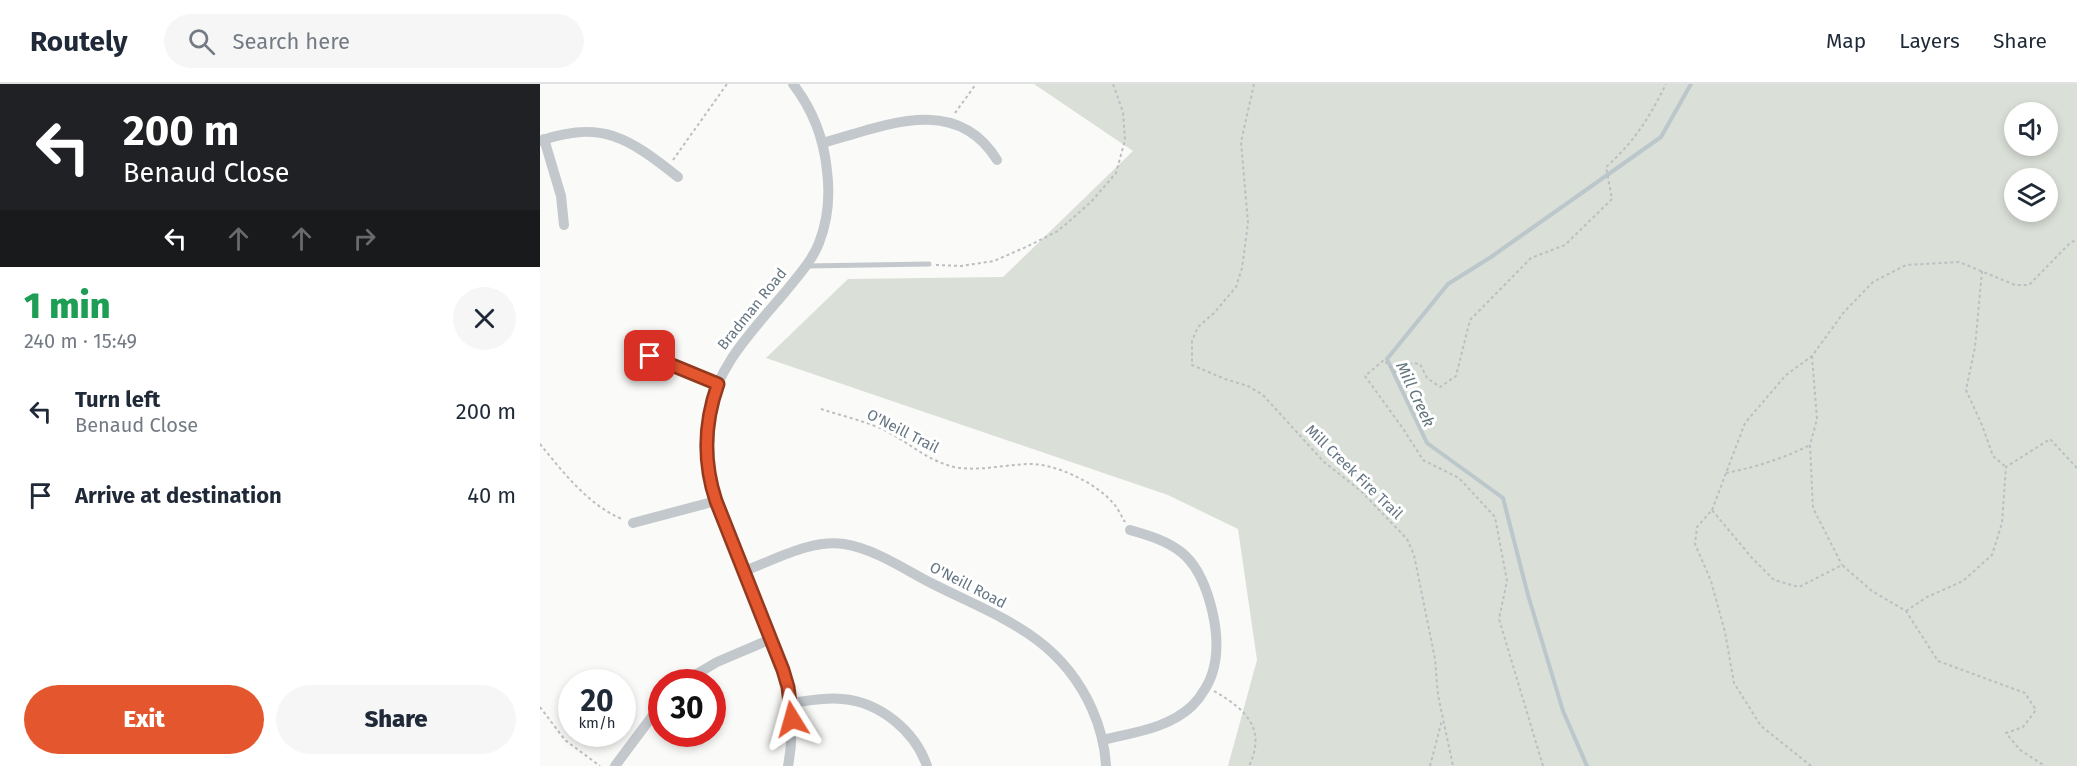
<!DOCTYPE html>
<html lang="en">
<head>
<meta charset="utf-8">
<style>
	body { margin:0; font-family:"Fira Sans",sans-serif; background:#f6f6f7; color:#1f2937; height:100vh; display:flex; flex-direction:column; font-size:22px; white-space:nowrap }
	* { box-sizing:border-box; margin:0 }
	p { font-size:20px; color:#747a83 }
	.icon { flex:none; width:33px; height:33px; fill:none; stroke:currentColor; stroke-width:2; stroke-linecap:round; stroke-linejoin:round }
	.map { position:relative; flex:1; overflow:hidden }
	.sheet { display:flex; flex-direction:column; background:#fff; width:540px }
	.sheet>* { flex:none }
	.guide { background:#202124; color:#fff; overflow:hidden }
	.fabs { position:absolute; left:1464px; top:18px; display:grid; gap:12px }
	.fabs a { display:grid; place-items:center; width:54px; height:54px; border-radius:50%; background:#fff; box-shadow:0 3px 9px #0003; font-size:30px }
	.speed { position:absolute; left:18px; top:585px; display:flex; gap:12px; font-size:30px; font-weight:700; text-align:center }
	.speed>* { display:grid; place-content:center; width:78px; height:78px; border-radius:50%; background:#fff; box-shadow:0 3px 9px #0003; line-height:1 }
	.speed small { font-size:15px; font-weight:400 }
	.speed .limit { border:9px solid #d22; background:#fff; color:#111 }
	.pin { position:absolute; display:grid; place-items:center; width:51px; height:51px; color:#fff; margin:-26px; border-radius:12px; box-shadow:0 3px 9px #0006 }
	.me { position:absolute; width:66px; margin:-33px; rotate:352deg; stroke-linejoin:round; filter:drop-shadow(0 0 4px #0008) }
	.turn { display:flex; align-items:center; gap:21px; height:126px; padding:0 24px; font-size:27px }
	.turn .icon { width:78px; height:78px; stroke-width:2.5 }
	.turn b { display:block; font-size:42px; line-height:51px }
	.lanes { display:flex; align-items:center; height:57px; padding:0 24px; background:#0003; justify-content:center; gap:30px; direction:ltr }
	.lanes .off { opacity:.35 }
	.round { display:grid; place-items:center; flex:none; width:63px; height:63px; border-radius:32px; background:#f6f6f7 }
	.headline { display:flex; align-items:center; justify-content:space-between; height:102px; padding:0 24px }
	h1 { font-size:36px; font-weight:800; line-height:45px; color:#1e9e55 }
	.action { display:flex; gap:12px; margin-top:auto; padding:12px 24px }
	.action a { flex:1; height:69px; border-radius:36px; background:#e4572e; color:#fff; font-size:24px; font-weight:800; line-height:69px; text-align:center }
	.action a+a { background:#f6f6f7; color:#1f2937 }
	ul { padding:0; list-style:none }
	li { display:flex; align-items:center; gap:18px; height:84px; padding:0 24px }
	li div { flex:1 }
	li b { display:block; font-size:22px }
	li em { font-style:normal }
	header { display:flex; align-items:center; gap:36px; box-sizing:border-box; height:84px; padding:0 30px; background:#fff; border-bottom:2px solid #e0e1e3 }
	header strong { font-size:28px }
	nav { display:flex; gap:33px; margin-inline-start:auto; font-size:21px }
	.search { width:420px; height:54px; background:#f6f6f7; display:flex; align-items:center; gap:15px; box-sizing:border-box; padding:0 21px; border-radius:33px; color:#747a83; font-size:22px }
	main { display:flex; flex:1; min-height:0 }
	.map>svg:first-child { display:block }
</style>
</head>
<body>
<header>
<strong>Routely</strong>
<div class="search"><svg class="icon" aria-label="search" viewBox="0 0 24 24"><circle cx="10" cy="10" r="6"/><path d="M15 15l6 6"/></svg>Search here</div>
<nav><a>Map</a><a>Layers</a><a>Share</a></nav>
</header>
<main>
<section class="sheet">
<div class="guide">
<div class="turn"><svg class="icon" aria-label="left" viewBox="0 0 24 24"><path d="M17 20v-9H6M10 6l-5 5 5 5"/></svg><div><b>200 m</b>Benaud Close</div></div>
<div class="lanes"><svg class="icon" aria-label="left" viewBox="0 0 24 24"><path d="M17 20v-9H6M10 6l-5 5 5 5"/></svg><svg class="icon off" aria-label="ahead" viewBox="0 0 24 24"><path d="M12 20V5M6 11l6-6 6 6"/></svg><svg class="icon off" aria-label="ahead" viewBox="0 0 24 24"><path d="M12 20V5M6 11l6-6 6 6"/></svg><svg class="icon off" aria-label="right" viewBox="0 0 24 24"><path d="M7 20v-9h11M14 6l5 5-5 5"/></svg></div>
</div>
<div class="headline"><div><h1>1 min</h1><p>240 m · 15:49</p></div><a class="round"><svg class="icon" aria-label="close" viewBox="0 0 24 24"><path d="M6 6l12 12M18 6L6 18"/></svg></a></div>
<ul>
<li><svg class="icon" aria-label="left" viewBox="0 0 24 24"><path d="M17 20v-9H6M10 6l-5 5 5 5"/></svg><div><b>Turn left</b><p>Benaud Close</p></div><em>200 m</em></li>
<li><svg class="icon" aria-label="arrive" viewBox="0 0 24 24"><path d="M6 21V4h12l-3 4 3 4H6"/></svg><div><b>Arrive at destination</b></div><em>40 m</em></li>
</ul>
<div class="action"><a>Exit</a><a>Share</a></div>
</section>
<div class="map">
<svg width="1537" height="682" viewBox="0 0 1537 682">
	<rect width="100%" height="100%" fill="#fafaf8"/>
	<!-- green -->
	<path fill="#dadfd7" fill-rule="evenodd" d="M494 0H1537V682H688L717 576 698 445 628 411 226 274 308 195 463 193 593 67ZM1474 28H1508V62H1474ZM1474 94H1508V128H1474Z"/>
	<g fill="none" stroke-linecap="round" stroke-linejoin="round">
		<!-- stream -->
		<path stroke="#bbc7cb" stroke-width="4" d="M1047 682 1023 627 988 511 963 414 887 359 847 275 908 200 951 173 1121 53 1151 0"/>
		<!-- path -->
		<g stroke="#bbbfc2" stroke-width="2" stroke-dasharray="3 3" stroke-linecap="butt">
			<path d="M714 0 701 58 708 139 702 184 696 203 674 229 658 243 652 257V281L685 295 708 302 723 311 784 378 821 407 867 455 874 471 895 575 898 611 913 682"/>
			<path d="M415 29 436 0"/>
			<path d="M133 76 187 0"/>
			<path d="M396 181 421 182 454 177 486 163 518 147 551 118 576 89 585 56 583 28 573 0"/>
			<path d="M1442 187 1435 263 1426 306 1442 341 1453 372 1466 383"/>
			<path d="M1272 272 1277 335 1270 361 1273 424 1302 481"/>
			<path d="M281 325C302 332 326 337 346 347 370 359 386 376 414 383 441 388 465 380 492 380 518 381 556 399 573 419 578 424 581 432 585 438"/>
			<path d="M0 360C23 388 47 420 82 435"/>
			<path d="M1186 389C1216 383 1242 375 1270 361"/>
			<path d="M1172 426 1205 339 1246 291 1272 272 1304 228 1333 198 1366 181 1419 178 1475 201H1489L1529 160 1537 155"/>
			<path d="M1366 527 1387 513 1423 497 1452 471 1462 439 1466 383 1510 355 1537 384"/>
			<path d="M674 607C705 625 727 644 709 682"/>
			<path d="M0 623 25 656 60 682"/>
			<path d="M890 682 902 636"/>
			<path d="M1003 682 959 535 967 497 955 433 919 394 883 376 864 346 825 292 844 276 855 288 872 279 880 280 887 294 900 303 916 292 930 236 991 174 1025 161 1072 115 1066 83C1095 57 1109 34 1126 0"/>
			<path d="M1271 682 1221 642 1194 599 1185 548 1171 497 1155 460 1157 443 1172 426 1212 474 1234 496 1259 503 1302 481 1332 507 1366 527 1398 577 1485 609 1496 626 1483 643 1466 649 1480 666 1505 682"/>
		</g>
		<!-- service -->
		<path stroke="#c3c8cc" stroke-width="5" d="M267 182 389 180"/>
		<!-- minor -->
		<g stroke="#c3c8cc" stroke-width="10">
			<path d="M4 55 21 112 24 141"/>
			<path d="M0 57C62 35 90 55 138 93"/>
			<path d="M283 59C343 42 416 9 457 76"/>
			<path d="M110 272 178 300"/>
			<path d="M93 439 176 417"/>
			<path d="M204 487C235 476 271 455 304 460 335 465 364 485 391 499 458 533 519 551 552 625 560 643 565 662 566 682"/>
			<path d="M143 598 177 578 231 555"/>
			<path d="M251 619C267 617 286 613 302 615 340 618 375 647 387 682"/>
			<path d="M563 656C594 648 627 645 652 622 662 612 671 597 674 583 682 549 668 489 641 468 626 456 607 451 590 446"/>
			<path d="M75 682 122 619"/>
			<path d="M248 682C259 628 242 582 222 532 211 506 201 479 190 452 175 413 161 376 168 333 176 282 214 245 246 207 258 192 272 177 279 159 288 136 290 111 287 87 284 55 273 26 253 0"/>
		</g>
	</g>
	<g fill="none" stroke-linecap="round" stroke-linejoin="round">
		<defs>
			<path id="route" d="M110 272 178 300C164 339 163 378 176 417L243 586 248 603 252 635"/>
		</defs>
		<!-- route casing -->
		<use href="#route" stroke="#94391e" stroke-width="15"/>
		<!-- route -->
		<use href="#route" stroke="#e4572e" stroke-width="10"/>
	</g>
	<g text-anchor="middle" stroke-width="6" stroke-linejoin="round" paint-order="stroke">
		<!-- street labels -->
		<g font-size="15" fill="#657683" stroke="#fff">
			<text transform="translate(212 225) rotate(-51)" y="5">Bradman Road</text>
			<text transform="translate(363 347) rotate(27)" y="5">O'Neill Trail</text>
			<text transform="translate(814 388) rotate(44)" y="5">Mill Creek Fire Trail</text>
			<text transform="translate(428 501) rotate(27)" y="5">O'Neill Road</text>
		</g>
		<!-- water labels -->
		<g font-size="16" font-style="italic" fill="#60757c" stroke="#fff">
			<text transform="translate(876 310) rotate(65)" y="6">Mill Creek</text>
		</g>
	</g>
</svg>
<div class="fabs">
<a><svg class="icon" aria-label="sound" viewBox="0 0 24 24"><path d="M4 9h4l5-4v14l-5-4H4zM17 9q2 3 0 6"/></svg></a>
<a><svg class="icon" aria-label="layers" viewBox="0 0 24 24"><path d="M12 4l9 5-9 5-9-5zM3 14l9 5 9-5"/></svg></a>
</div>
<div class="speed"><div>20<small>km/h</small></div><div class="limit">30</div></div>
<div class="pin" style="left:110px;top:272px;background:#d93025"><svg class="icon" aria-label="arrive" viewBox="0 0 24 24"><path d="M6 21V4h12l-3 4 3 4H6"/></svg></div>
<svg class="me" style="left:252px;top:635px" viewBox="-20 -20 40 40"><path d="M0-17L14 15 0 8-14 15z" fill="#e4572e" stroke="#fff" stroke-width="4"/></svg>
</div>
</main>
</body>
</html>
